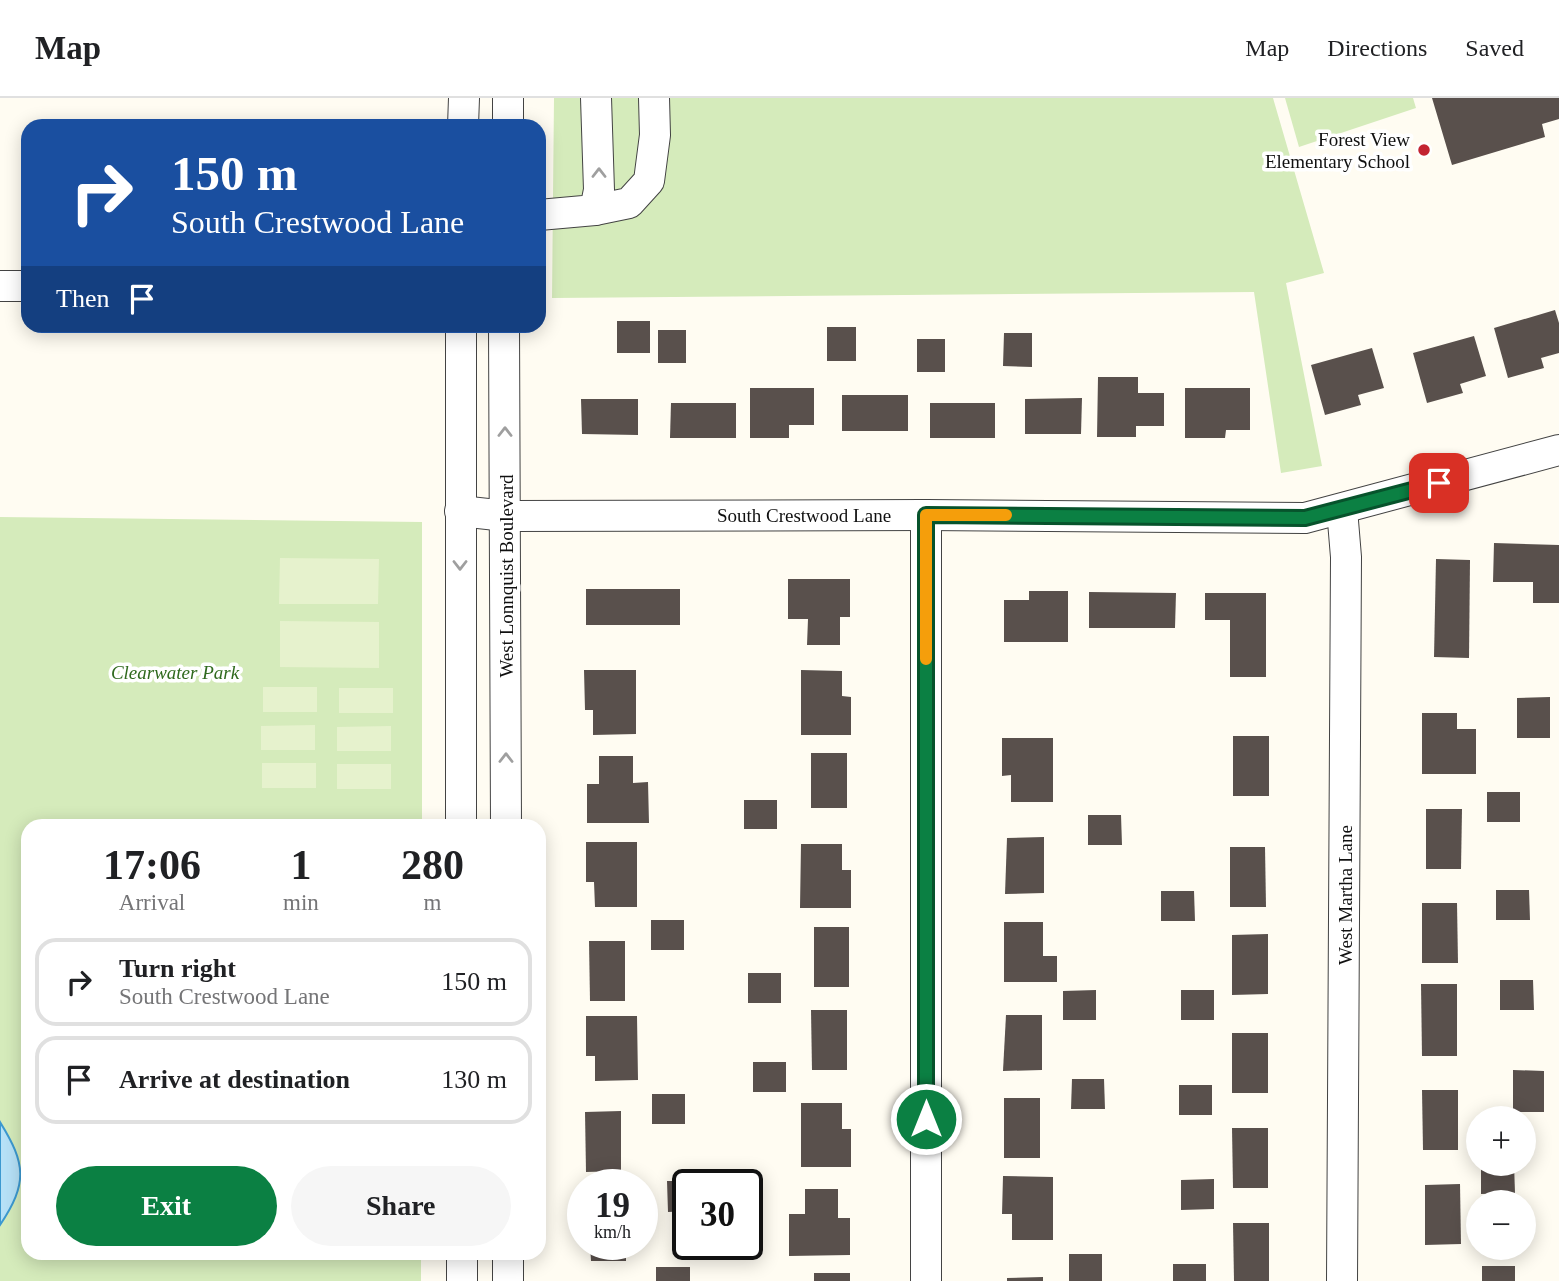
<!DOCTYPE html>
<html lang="en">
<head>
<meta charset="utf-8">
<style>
	body { margin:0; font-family:Georgia,serif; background:#f6f6f6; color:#202124; height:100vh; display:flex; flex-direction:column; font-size:26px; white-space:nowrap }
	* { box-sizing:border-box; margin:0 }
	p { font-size:23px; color:#757577 }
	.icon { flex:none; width:38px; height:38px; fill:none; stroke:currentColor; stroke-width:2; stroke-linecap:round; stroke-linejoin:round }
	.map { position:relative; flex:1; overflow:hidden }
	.details { position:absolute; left:21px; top:721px; width:525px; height:441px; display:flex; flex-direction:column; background:#fff; border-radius:21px; box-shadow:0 4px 18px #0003 }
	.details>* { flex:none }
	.guide { position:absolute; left:21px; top:21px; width:525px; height:214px; border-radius:21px; box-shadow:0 4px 18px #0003; background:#1a4fa0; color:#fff; overflow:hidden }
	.buttons { position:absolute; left:1466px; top:1008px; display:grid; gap:14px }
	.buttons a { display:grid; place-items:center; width:70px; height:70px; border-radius:50%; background:#fff; box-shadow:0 4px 18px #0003; font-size:35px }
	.speed { position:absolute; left:567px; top:1071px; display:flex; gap:14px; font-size:35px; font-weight:700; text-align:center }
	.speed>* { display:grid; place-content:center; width:91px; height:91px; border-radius:50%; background:#fff; box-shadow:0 4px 18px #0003; line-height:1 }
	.speed small { font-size:18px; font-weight:400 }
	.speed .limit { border:4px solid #111; border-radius:10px; background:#fff; color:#111 }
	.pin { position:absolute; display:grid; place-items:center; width:60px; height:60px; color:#fff; margin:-30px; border-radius:14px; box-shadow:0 4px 10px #0006 }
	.me { position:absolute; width:77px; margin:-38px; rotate:0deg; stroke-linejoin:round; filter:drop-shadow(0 0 5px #0008) }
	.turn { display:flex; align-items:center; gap:24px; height:147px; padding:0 35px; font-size:32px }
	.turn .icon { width:91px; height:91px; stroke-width:2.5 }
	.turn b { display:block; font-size:49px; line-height:60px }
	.then { display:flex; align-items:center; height:66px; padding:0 35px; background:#0003; gap:14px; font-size:26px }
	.eta { display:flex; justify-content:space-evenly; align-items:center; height:119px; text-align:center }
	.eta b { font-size:42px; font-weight:700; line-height:49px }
	.action { display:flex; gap:14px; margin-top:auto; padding:14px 35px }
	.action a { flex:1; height:80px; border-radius:42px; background:#0b8043; color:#fff; font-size:28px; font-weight:700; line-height:80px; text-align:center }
	.action a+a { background:#f6f6f6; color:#202124 }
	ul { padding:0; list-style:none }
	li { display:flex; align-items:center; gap:21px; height:88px; margin:0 14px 10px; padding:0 21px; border:4px solid #e0e0e0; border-radius:21px }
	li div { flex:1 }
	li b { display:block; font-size:26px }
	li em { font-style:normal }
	header { display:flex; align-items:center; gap:42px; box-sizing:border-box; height:98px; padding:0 35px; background:#fff; border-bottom:2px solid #e0e0e0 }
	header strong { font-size:33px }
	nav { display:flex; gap:38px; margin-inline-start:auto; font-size:24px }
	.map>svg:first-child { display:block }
</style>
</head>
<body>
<header>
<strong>Map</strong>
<nav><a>Map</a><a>Directions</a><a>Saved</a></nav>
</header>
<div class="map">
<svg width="1559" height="1183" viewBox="0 0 1559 1183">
	<rect width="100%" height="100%" fill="#fffcf2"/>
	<!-- green -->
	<g fill="#d5ebbb">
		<path d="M554 0H1273L1324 175 1286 185 1322 368 1281 375 1254 194 552 200Z"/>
		<path d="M1285 0H1413L1416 10 1299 49Z"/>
		<path d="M0 419 422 424V728H28V1155H421V1183H0Z"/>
	</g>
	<!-- pitch -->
	<g fill="#e6f2cd">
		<path d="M280 460 379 461 378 506H279Z"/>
		<path d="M280 523 379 524V570L280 569Z"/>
		<rect x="263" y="589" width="54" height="25"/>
		<rect x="339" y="590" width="54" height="25"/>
		<path d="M315 627V652H261V628Z"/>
		<path d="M391 628V653H337V629Z"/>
		<rect x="262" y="665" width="54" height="25"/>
		<rect x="337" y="666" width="54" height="25"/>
	</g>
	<!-- water -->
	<path fill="#b6e1f7" stroke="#3c99d0" stroke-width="2" d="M0 1024C26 1066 28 1085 0 1127Z"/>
	<!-- building -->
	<g fill="#59504c">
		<path d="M1432 0H1559V21L1542 26 1545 39 1452 67Z"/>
		<path d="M1555 212 1559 225V255L1541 260 1544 270 1508 280 1494 230Z"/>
		<rect x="617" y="223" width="33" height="32"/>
		<rect x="827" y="229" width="29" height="34"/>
		<rect x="658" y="232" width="28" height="33"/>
		<path d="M1004 235H1032V269L1003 268Z"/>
		<path d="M1474 238 1486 278 1460 286 1463 295 1427 305 1413 255Z"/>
		<rect x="917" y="241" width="28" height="33"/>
		<path d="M1372 250 1384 290 1358 297 1361 307 1325 317 1311 267Z"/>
		<path d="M1098 279H1138V295H1164V328H1136V339H1097Z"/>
		<path d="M750 290H814V327H789V340H750Z"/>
		<path d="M1185 290H1250V332H1226L1225 340H1185Z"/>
		<rect x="842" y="297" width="66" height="36"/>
		<path d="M1082 300 1081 336H1025V301Z"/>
		<path d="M581 301H638V337L582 336Z"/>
		<path d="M671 305H736V340H670Z"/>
		<rect x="930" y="305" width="65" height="35"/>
		<path d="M1494 445 1559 447V505H1533V484H1493Z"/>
		<path d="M1436 461 1470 462 1469 560 1434 559Z"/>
		<path d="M788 481H850V519H840V547H807L808 521H788Z"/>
		<rect x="586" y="491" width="94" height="36"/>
		<path d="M1029 493H1068V544H1004V502H1029Z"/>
		<path d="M1089 494 1176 495 1175 530H1089Z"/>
		<path d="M1205 495H1266V579H1230V522H1205Z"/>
		<path d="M584 572H636V636L593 637V612H585Z"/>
		<path d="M801 572 842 573V598L851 599V637H801Z"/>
		<path d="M1550 599V640H1517V600Z"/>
		<path d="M1422 615H1457V631H1476V676H1422Z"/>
		<rect x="1233" y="638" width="36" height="60"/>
		<path d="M1002 640H1053V704H1011V677L1002 678Z"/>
		<rect x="811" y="655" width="36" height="55"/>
		<path d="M599 658H633V685L648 684 649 725H587V686H599Z"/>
		<rect x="1487" y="694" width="33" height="30"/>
		<rect x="744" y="702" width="33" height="29"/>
		<path d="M1426 711H1462L1461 771H1426Z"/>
		<path d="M1088 717H1121L1122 747H1088Z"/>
		<path d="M1044 739V795L1005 796 1007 740Z"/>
		<path d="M586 744H637V809H595L594 784H586Z"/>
		<path d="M801 746H842V772H851V810H800Z"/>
		<path d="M1230 749H1265L1266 809H1230Z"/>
		<path d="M1496 792H1529L1530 822H1496Z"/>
		<path d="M1161 793H1194L1195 823H1161Z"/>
		<path d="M1422 805H1457L1458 865H1422Z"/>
		<rect x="651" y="822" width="33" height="30"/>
		<path d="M1004 824H1043V858H1057V884H1004Z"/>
		<rect x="814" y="829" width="35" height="60"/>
		<path d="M1268 836V896L1232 897V837Z"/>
		<path d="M589 843H625V903H590Z"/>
		<rect x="748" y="875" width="33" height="30"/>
		<path d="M1500 882H1533L1534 912H1500Z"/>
		<path d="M1421 886H1457V958H1422Z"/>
		<path d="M1096 892V922H1063V893Z"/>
		<rect x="1181" y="892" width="33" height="30"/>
		<path d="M811 912H847V972H812Z"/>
		<path d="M1006 917H1042V972L1003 973Z"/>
		<path d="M586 918H637L638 982 595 983V958H586Z"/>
		<rect x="1232" y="935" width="36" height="60"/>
		<rect x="753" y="964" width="33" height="30"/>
		<path d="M1513 972 1544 973V1014H1513Z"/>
		<path d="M1072 981H1104L1105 1011H1071Z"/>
		<rect x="1179" y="987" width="33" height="30"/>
		<path d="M1422 992H1458V1052H1423Z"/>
		<rect x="652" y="996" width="33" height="30"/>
		<rect x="1004" y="1000" width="36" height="60"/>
		<path d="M801 1005H842V1031H851V1069H801Z"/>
		<path d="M621 1013V1073L586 1074 585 1014Z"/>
		<path d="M1232 1030H1268V1090H1233Z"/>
		<path d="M1481 1066H1514L1515 1095 1481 1096Z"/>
		<path d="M1003 1078 1053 1079V1142H1012V1116H1002Z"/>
		<path d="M1214 1081V1111L1181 1112V1082Z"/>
		<path d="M667 1083H701V1087H688V1113L668 1114Z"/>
		<path d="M1460 1086 1461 1146 1425 1147V1087Z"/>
		<path d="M805 1091H838V1120H850V1157L789 1158V1116H805Z"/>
		<path d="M1233 1125H1269V1183H1234Z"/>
		<path d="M590 1146H626V1163H591Z"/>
		<rect x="1069" y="1156" width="33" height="27"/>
		<rect x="1173" y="1166" width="33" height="17"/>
		<rect x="1482" y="1168" width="33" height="15"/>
		<rect x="656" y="1169" width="34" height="14"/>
		<rect x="814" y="1175" width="36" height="8"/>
		<path d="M1043 1179V1183H1007V1180Z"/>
	</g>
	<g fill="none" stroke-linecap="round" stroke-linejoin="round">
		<defs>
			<g id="minor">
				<path d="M463 28 464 0"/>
				<path d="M508 28V0"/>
				<path d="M595 112 629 105 649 83 655 37 654 0"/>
				<path d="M539 117 595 112 599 92 596 0"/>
				<path d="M0 188H28"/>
				<path d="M461 228V728"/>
				<path d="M504 228 506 728"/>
				<path d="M460 413 506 418 926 417 1305 420 1559 352"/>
				<path d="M926 417V1183"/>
				<path d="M462 1155V1183"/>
				<path d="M508 1155V1183"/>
				<path d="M1342 1183 1346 459 1342 411"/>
			</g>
		</defs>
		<!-- minor casing -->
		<use href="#minor" stroke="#434343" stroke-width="32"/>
		<!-- minor -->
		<use href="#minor" stroke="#fff" stroke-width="30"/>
	</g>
	<!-- one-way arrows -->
	<defs><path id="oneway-chevron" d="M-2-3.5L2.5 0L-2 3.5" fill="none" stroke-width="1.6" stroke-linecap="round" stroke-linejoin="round" transform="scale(1.75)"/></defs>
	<g stroke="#9f9f9f">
		<use href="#oneway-chevron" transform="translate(599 75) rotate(-90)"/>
		<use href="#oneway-chevron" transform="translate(505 334) rotate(-90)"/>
		<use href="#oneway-chevron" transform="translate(460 467) rotate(90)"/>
		<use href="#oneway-chevron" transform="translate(506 660) rotate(-90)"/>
	</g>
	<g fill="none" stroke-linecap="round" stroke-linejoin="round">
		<defs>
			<path id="route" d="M926 1021V417L1305 420 1439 385"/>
		</defs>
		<!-- route casing -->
		<use href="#route" stroke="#07532c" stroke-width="18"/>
		<!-- route -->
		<use href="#route" stroke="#0b8043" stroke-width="12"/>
		<!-- slow -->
		<path stroke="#f59e0b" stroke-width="12" d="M926 561V417H1006"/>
	</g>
	<!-- markers -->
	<circle fill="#c32431" stroke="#fff" stroke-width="2.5" cx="1424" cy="52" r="7"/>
	<g text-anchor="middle" stroke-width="7" stroke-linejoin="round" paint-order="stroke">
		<!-- poi labels -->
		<g font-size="19" fill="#101010" stroke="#fff" text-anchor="end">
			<text x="1410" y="48">Forest View<tspan x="1410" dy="22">Elementary School</tspan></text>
		</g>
		<!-- street labels -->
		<g font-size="19" fill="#101010" stroke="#fff">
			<text x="804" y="424">South Crestwood Lane</text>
			<text transform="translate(506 478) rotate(-90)" y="7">West Lonnquist Boulevard</text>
			<text transform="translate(1345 797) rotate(-90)" y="7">West Martha Lane</text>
		</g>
		<!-- park labels -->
		<g font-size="19" font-style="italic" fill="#306a1e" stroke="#fff">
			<text x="175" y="581">Clearwater Park</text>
		</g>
	</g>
</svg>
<div class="buttons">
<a>+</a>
<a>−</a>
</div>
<div class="speed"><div>19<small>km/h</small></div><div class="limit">30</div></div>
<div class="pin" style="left:1439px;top:385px;background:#d93025"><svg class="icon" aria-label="arrive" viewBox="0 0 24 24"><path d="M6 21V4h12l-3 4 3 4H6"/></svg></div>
<svg class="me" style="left:926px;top:1021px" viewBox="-20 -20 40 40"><circle r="17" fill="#0b8043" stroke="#fff" stroke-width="3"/><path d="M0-11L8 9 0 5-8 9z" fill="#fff"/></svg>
<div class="guide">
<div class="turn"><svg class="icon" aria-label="right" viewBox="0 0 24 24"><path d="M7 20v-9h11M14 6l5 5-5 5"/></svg><div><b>150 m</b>South Crestwood Lane</div></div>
<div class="then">Then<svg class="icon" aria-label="arrive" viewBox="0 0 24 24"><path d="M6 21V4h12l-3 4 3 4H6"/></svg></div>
</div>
<section class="details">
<div class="eta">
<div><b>17:06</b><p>Arrival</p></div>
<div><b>1</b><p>min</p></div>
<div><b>280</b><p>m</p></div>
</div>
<ul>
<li><svg class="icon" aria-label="right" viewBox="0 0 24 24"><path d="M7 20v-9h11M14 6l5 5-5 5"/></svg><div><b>Turn right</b><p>South Crestwood Lane</p></div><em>150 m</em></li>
<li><svg class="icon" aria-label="arrive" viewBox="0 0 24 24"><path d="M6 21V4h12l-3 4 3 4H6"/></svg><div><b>Arrive at destination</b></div><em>130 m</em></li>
</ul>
<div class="action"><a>Exit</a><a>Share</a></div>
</section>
</div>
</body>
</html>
